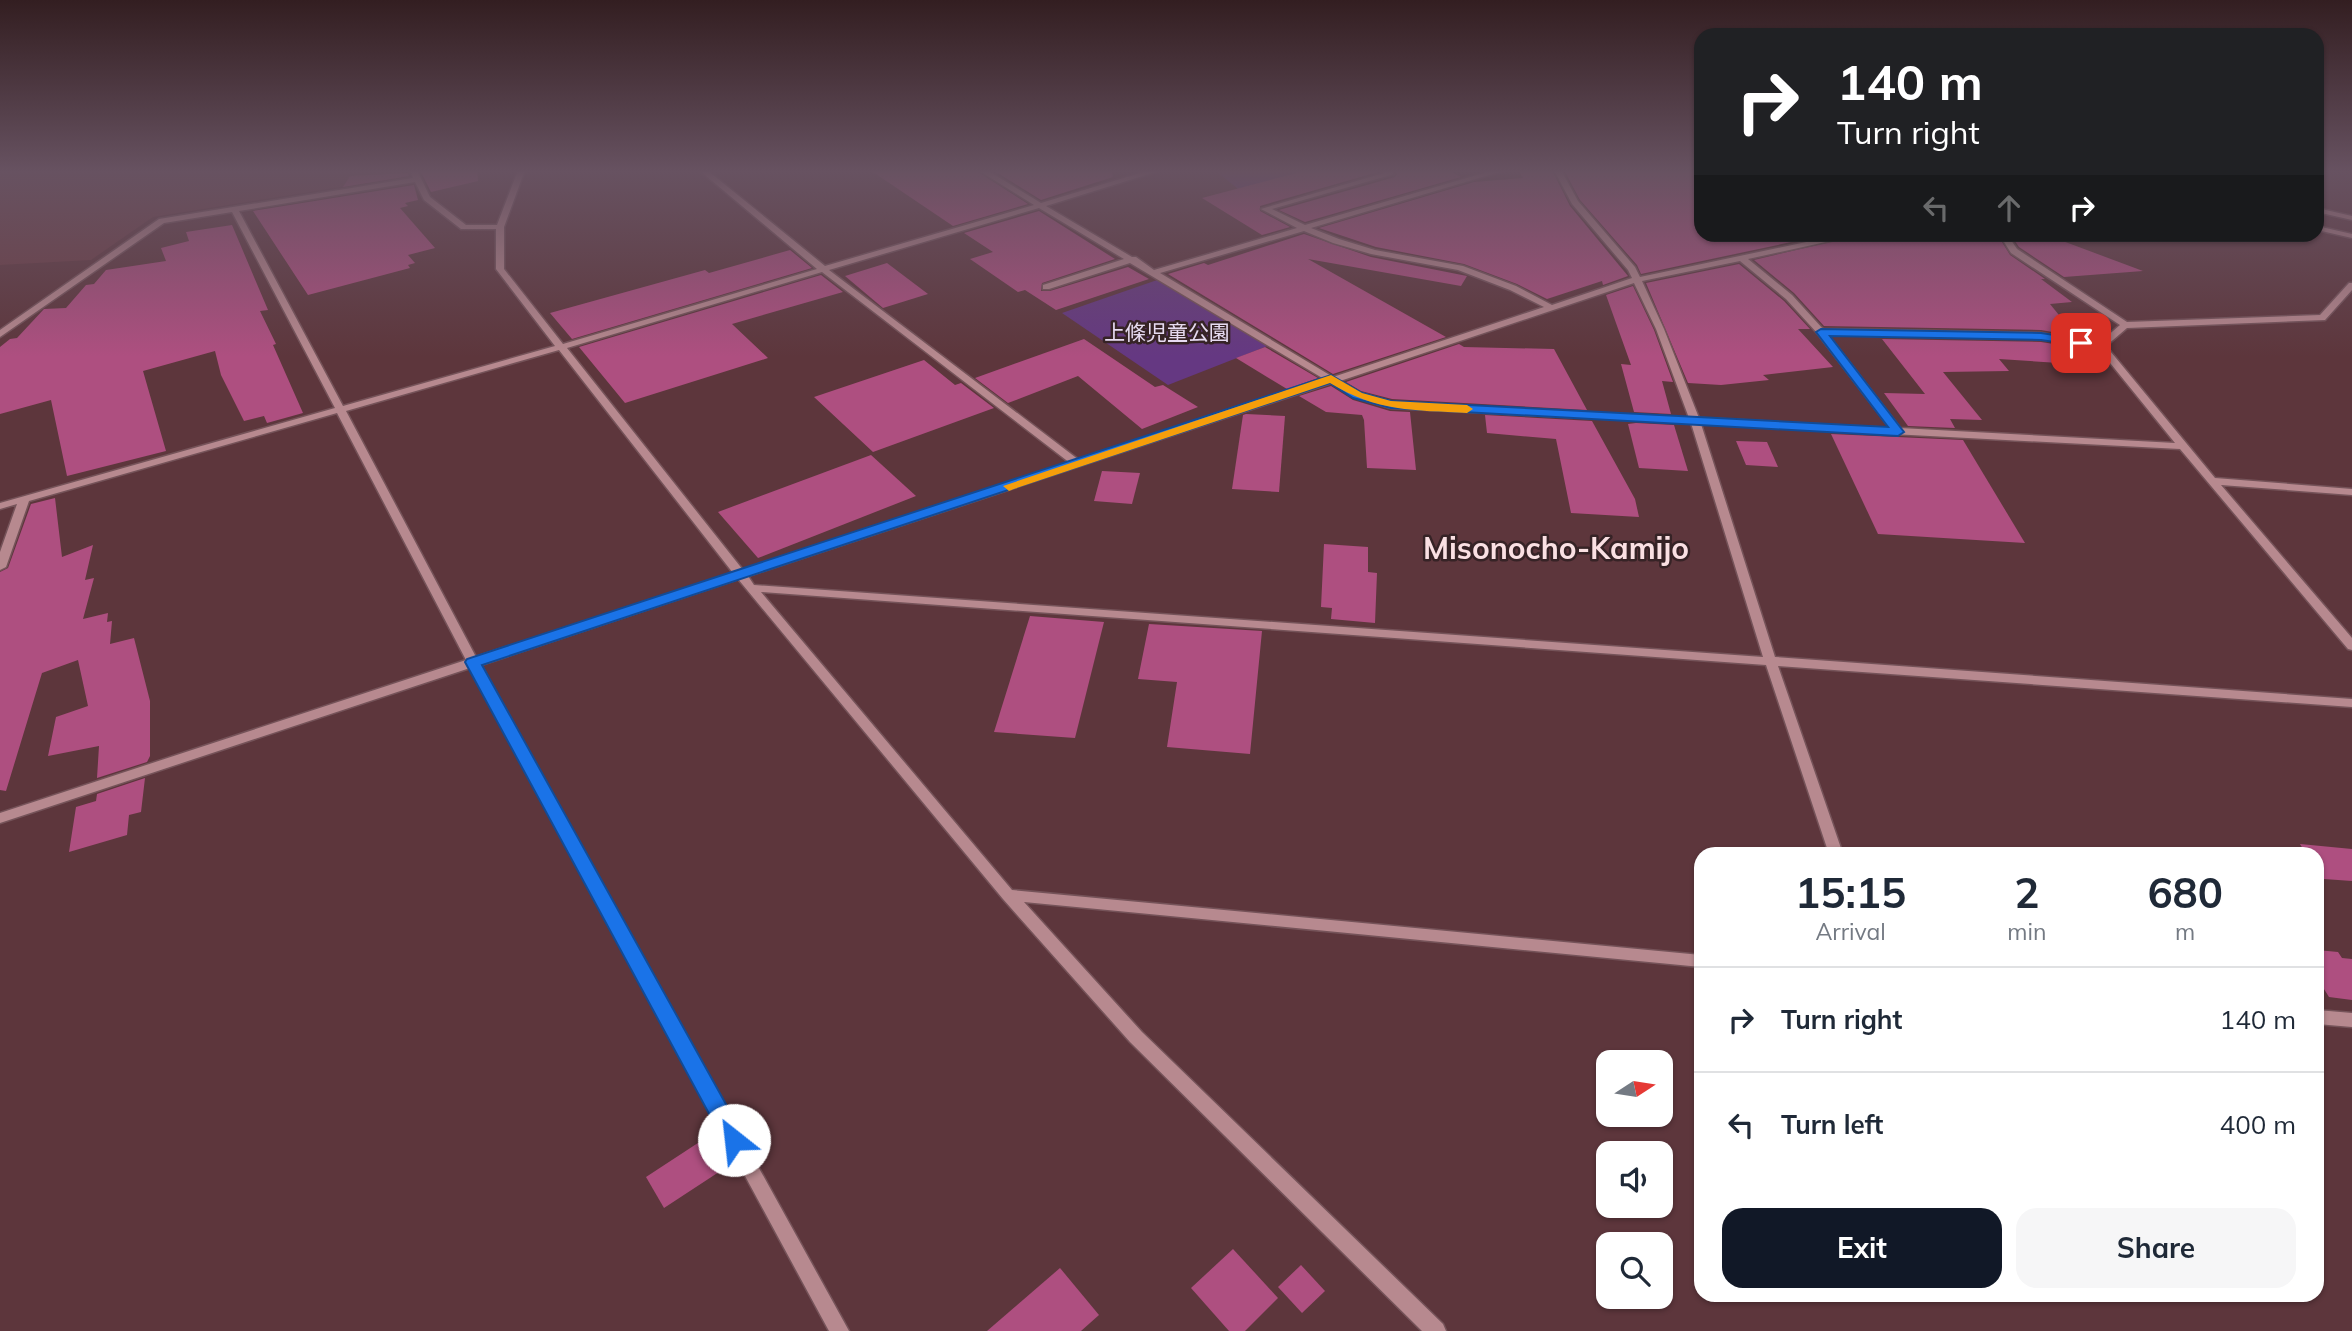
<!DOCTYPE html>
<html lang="en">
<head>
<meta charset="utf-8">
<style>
	body { margin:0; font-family:Mulish,"Noto Sans JP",sans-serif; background:#f6f6f7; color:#1f2937; height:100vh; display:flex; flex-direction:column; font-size:26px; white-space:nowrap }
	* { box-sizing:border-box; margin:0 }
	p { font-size:23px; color:#747a83 }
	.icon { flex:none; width:38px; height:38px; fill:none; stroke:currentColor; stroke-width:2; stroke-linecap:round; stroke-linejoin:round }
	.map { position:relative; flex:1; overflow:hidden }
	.panel { position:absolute; left:1694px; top:847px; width:630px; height:455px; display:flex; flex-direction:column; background:#fff; border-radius:21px; box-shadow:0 2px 5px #0004 }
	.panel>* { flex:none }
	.banner { position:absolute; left:1694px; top:28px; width:630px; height:214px; border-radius:21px; box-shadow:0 2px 5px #0004; background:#202124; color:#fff; overflow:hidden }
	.needle { width:46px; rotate:78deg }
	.fabs { position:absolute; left:1596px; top:1050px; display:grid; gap:14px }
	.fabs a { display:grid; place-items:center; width:77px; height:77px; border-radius:14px; background:#fff; box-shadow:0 2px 5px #0004; font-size:35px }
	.pin { position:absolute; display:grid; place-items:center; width:60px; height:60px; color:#fff; margin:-30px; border-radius:14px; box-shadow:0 4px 10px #0006 }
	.me { position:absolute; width:77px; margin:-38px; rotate:331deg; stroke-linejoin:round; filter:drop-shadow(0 0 5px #0008) }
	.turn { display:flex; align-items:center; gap:24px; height:147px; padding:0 28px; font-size:32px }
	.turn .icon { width:91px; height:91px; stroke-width:2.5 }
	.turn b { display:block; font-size:49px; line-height:60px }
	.lanes { display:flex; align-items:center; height:66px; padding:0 28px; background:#0003; justify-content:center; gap:35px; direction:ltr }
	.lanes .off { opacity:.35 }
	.eta { display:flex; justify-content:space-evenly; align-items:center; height:119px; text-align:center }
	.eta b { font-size:42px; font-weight:700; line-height:49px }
	.cta { display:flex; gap:14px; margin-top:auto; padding:14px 28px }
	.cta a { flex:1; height:80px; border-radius:21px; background:#111827; color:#fff; font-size:28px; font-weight:700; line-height:80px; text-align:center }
	.cta a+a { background:#f6f6f7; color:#1f2937 }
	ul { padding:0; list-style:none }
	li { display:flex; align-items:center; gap:21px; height:105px; padding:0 28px; border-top:2px solid #e0e1e3 }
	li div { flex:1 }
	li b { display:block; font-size:26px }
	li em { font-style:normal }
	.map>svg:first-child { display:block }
</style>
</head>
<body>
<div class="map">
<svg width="2352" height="1331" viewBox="0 0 2352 1331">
	<rect width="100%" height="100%" fill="#5d363c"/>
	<!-- built -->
	<path fill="#6c3d44" d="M0 170H403V177L153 217 91 260 0 265Z"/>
	<!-- green -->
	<g fill="#653882">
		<path d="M1215 170H1302L1304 172 1238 189Z"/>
		<path d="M1160 279 1270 345 1168 385 1062 313Z"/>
	</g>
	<!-- building -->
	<g fill="#ae4f80">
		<path d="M477 170 478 181 431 192 421 172Z"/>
		<path d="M870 170H975L1028 204 953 226Z"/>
		<path d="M993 170H1112L1113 177 1041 200Z"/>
		<path d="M1308 170 1378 172 1260 206V211L1290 227 1262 235 1202 198Z"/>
		<path d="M1394 170H1447L1461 177 1305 222 1279 210 1395 177 1397 174Z"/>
		<path d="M1518 170H1552L1570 206 1628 276 1603 285 1602 281 1547 299 1517 284 1464 264 1376 247 1319 228 1474 182 1523 178Z"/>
		<path d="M1564 170H1701V234H1829L1641 274 1637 265 1580 200Z"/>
		<path d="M408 173 409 176 343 187 350 176Z"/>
		<path d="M414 185 418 200 405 203 408 206 400 208 435 248 408 255 415 263 408 265 410 268 308 295 253 211Z"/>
		<path d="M1039 211 1115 259 1042 283 1041 291H1050L1128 267 1149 279 1056 310 1025 290 1018 292 970 259 993 252 964 233Z"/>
		<path d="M232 225 268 310 260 311 276 344 273 345 303 413 267 423 264 416 244 421 221 375 215 351 143 371 166 451 67 476 51 400 0 414V347L10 339 17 338 44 309 66 308 86 285 94 284 106 270 166 261 161 248 189 241 186 232Z"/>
		<path d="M1304 234 1371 257 1467 276 1461 286 1308 259 1446 337 1333 374 1168 274 1204 263 1208 265Z"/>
		<path d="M1864 234H1997L2010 255 2045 279H2041L2072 302 2050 304 2076 336 2041 330 1824 326 1794 293 1754 260Z"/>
		<path d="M2010 234H2044L2143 271 2064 277 2019 247Z"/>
		<path d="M790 250 812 268 572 339 550 313 705 270 709 273Z"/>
		<path d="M887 263 928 294 883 308 845 276Z"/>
		<path d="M1739 264 1784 301 1810 329H1798L1833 367 1763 375 1769 380 1721 385 1688 383 1646 283Z"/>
		<path d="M821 275 843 292 732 324 768 358 625 403 579 347Z"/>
		<path d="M1633 286 1654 330 1673 382 1662 381 1671 414 1634 412 1621 364 1631 365 1606 295Z"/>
		<path d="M1084 339 1155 387 1163 385 1198 407 1142 429 1078 376 1008 403 975 378Z"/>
		<path d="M1882 339 2041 342 2086 349 2096 361 2071 360 2074 364 1999 359 2009 371 1943 372 1982 420 1950 419 1955 428 1908 426 1884 393 1925 394Z"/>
		<path d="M1459 344 1464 347 1554 349 1587 410 1392 399 1361 391 1346 382Z"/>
		<path d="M1265 347 1318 378 1287 389 1236 358Z"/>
		<path d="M924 360 955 385 961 383 994 408 873 452 814 397Z"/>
		<path d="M1331 386 1353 400 1390 411 1410 412 1416 470 1367 468 1364 420 1362 415 1326 412 1299 396Z"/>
		<path d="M1246 414 1285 416 1279 492 1232 489 1243 415Z"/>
		<path d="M1485 415 1592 421 1635 499 1639 517 1571 513 1556 439 1487 433Z"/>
		<path d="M1636 423 1674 425 1688 471 1639 468 1628 424Z"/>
		<path d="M1831 434 1963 440 2025 543 1878 534Z"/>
		<path d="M1736 441 1767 442 1778 467 1746 465Z"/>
		<path d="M871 455 916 496 758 558 718 512Z"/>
		<path d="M1102 471 1140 473 1132 504 1094 501Z"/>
		<path d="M55 498 62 557 93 545 85 580 94 578 83 619 108 613 107 622 112 621 110 644 134 638 150 701V756L147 762 97 778 99 746 48 756 56 717 88 706 78 660 42 673 6 791 0 790V572L8 568 31 504Z"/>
		<path d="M1324 544 1368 547V572L1377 573 1375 623 1331 619 1332 608 1321 607Z"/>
		<path d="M1030 616 1104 622 1075 738 994 732Z"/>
		<path d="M1149 624 1262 631 1250 754 1167 747 1177 682 1138 679Z"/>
		<path d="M145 778 141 812 129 815 127 835 69 852 76 807 96 801 97 794Z"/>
		<path d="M2300 844 2352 849V881L2324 879 2317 869V854H2306Z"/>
		<path d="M2317 950 2338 952 2342 958 2352 959V1000L2329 997 2317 978Z"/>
		<path d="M704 1139 722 1170 664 1208 646 1177Z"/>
		<path d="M1233 1249 1278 1298 1245 1331H1229L1191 1288Z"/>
		<path d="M1301 1265 1325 1291 1302 1313 1278 1287Z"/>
		<path d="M1060 1268 1099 1315 1081 1331H987Z"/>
	</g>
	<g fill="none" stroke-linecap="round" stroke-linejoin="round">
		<defs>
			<g id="minor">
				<path d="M410 170H417L430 197 466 225H497L518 170H525L504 227V269L563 344 817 269 699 170H707L825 266 1034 205 978 170H987L1041 203 1150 170H1162L1046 206 1132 257H1136L1154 270 1297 228 1261 209 1384 173 1380 170H1389L1394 174 1272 209 1305 225 1494 170H1506L1311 228 1339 239 1375 250 1463 266 1516 286 1552 305 1632 278 1628 270 1572 204 1554 170H1561L1578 201 1635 267 1640 277 1844 234H1862L1748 259 1792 295 1823 329 2041 333 2099 343 2120 325 2011 253 1999 234H2007L2017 249 2127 322 2320 315 2349 283H2352V290L2325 320 2127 328 2106 346 2215 478 2352 489V495L2221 485 2352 638V650L2348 649 2180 449 1701 424 1775 657 2352 699V707L1778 666 1843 854H1829L1766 665 761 592 1012 890 1701 955V967L1024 902 1142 1032 1443 1324 1446 1331H1422L1130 1042 1003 899 738 579 481 665 849 1331H829L470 668 0 823V813L466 660 337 413 29 501 6 567 0 570V552L17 504 0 509V503L335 408 232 212 164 223 0 337V330L159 219 413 178ZM415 182 424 200 461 229H496V269L555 346 343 406 239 211ZM1039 208 1124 259 1043 285V289H1049L1130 263 1324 379 1079 460 829 270ZM1304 231 1333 243 1371 254 1458 270 1510 290 1544 307 1333 377 1160 273ZM1740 261 1786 299 1818 334 1890 428 1699 418 1664 329 1642 281ZM822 272 1070 463 743 570 567 348ZM1634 283 1656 329 1689 418 1392 402 1360 393 1340 381ZM1828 335 2041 339 2098 348 2175 443 1900 428ZM559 350 733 573 476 657 346 411ZM1331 383 1354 397 1391 408 1691 423 1763 657 754 585 748 576Z"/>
				<path d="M2317 208 2352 216V220L2317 212Z"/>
				<path d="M2317 226 2352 234V238L2317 230Z"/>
				<path d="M2317 1010 2352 1013V1027L2317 1024Z"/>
			</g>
		</defs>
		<!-- minor casing -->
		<use href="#minor" stroke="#755359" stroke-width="3"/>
		<!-- minor -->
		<use href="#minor" fill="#b7898f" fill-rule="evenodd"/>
	</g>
	<!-- sky -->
	<linearGradient id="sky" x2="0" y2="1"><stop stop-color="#331e21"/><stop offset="0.48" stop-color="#675261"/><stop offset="1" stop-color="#675261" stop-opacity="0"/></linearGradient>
	<rect width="2352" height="357" fill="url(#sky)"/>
	<!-- route -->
	<path fill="#1a73e8" stroke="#114b97" stroke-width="2" d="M1821 329 2041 333 2081 339 2087 343 2081 346 2041 340 1830 336 1904 432 1898 436 1391 408 1353 398 1330 383 482 665 742 1133 746 1140 742 1147 734 1150 727 1147 465 662 467 659 1331 375 1362 393 1391 401 1888 427 1816 332Z"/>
	<!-- slow -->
	<path fill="#f59e0b" d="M1331 375 1362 393 1391 401 1467 405 1473 409 1467 413C1414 410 1377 412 1330 383L1014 489 1009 491 1003 486Z"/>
	<g text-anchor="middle" stroke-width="5" stroke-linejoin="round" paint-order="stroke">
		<!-- far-park labels -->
		<g font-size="21" fill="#e7dbf1" stroke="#362326">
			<text x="1167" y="340">上條児童公園</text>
		</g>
		<!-- quarter labels -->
		<g font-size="30" font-weight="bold" fill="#fae0e3" stroke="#362326">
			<text x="1556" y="559">Misonocho-Kamijo</text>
		</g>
	</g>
</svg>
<div class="fabs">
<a><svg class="needle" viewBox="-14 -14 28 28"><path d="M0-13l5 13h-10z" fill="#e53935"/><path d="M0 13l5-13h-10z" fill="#747a83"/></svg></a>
<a><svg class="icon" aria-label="sound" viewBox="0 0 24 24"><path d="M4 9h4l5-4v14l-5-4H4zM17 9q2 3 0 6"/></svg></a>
<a><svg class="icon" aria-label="search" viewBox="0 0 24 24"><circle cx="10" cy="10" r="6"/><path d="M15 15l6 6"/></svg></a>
</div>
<div class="pin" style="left:2081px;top:343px;background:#d93025"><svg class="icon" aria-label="arrive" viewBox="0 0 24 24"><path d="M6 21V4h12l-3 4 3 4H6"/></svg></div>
<svg class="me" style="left:734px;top:1140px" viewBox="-20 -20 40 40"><circle r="19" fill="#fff"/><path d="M0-13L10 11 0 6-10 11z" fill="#1a73e8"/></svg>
<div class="banner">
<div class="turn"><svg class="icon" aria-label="right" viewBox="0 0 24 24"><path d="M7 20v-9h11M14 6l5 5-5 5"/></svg><div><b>140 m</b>Turn right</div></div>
<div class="lanes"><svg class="icon off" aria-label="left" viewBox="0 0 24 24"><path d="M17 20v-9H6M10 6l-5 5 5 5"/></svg><svg class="icon off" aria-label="ahead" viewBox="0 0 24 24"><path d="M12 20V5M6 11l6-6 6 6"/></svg><svg class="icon" aria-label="right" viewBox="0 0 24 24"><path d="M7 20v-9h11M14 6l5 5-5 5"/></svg></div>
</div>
<section class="panel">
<div class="eta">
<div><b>15:15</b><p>Arrival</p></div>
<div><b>2</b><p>min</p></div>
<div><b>680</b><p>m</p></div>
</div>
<ul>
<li><svg class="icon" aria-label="right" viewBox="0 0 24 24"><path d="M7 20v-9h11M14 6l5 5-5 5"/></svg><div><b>Turn right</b></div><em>140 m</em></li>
<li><svg class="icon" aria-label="left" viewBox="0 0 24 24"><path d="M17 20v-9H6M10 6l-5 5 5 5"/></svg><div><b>Turn left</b></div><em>400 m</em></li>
</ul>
<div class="cta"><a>Exit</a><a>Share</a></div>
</section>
</div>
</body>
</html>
